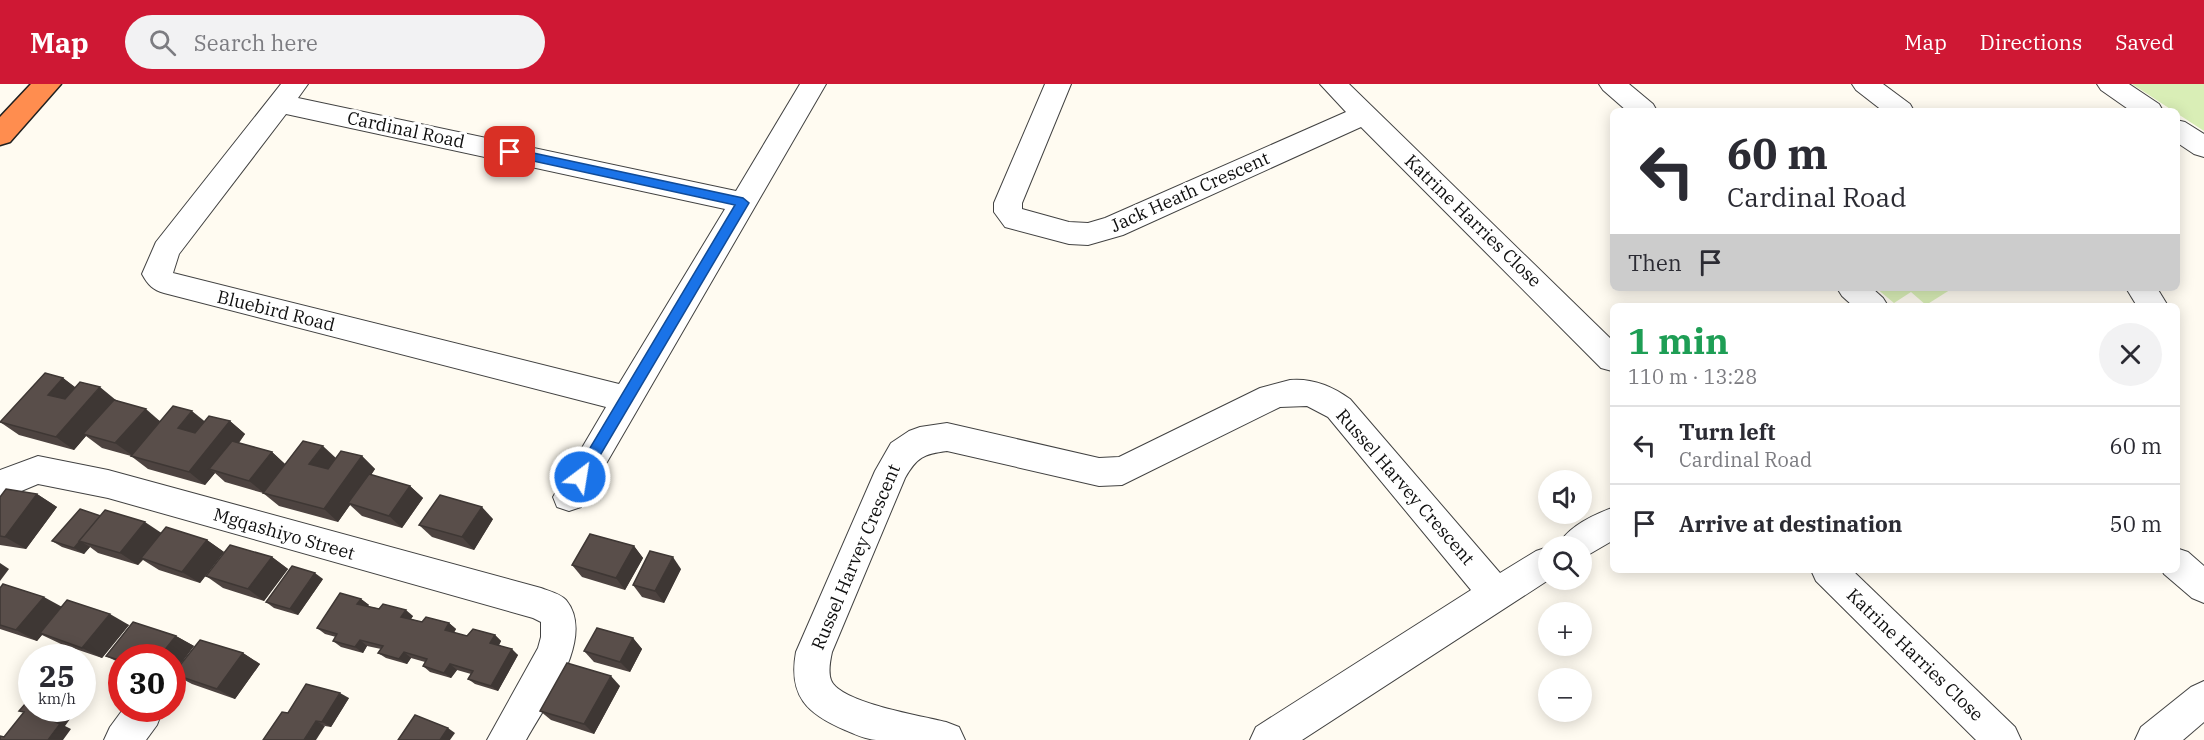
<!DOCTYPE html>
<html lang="en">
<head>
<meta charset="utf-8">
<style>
	body { margin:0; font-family:"IBM Plex Serif",serif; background:#f2f2f3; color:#2b2b33; height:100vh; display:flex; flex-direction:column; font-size:22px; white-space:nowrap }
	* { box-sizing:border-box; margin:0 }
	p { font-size:20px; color:#7c7c81 }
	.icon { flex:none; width:33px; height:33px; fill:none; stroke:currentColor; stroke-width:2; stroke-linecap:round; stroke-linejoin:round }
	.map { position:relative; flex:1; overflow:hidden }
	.side { position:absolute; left:1610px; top:219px; width:570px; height:270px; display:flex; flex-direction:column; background:#fff; border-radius:9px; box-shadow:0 3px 15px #0003 }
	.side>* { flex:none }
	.banner { position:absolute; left:1610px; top:24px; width:570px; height:183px; border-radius:9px; box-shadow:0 3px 15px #0003; background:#fff; color:#2b2b33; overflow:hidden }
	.tools { position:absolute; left:1538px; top:386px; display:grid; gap:12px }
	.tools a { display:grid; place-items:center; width:54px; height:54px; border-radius:50%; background:#fff; box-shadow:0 3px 15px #0003; font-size:30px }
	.speed { position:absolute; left:18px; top:560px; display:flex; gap:12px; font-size:30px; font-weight:700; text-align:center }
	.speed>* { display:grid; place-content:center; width:78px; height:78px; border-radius:50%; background:#fff; box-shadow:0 3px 15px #0003; line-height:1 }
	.speed small { font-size:15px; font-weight:400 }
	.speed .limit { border:9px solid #d22; background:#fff; color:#111 }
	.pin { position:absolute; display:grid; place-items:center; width:51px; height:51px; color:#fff; margin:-26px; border-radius:12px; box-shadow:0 3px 9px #0006 }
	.me { position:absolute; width:66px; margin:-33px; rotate:31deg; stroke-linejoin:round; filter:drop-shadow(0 0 4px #0008) }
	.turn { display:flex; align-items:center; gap:21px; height:126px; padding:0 18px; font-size:27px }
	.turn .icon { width:78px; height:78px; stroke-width:2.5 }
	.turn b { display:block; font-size:42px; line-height:51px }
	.then { display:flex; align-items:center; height:57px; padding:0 18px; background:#0003; gap:12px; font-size:22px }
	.round { display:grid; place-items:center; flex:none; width:63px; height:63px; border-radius:32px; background:#f2f2f3 }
	.summary { display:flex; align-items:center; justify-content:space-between; height:102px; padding:0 18px }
	h1 { font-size:36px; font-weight:700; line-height:45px; color:#1e9e55 }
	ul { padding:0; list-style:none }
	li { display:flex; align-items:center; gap:18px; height:78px; padding:0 18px; border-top:2px solid #e1e1e2 }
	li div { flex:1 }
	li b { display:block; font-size:22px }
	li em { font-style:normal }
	header { display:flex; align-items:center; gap:36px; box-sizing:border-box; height:84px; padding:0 30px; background:#cf1834; color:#fff }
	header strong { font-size:28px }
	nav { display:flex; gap:33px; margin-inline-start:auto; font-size:21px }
	.search { width:420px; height:54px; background:#f2f2f3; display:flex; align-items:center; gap:15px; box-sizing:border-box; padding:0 21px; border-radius:33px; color:#7c7c81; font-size:22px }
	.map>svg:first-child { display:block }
</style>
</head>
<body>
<header>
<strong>Map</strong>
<div class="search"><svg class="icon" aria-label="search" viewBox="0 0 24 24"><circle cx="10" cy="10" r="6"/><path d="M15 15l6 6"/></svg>Search here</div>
<nav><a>Map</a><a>Directions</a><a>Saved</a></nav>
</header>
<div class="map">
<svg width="2204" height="656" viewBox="0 0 2204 656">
	<rect width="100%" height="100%" fill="#fffbf1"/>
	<!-- green -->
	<g fill="#d9eeb6">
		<path d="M2132 0H2204V47Z"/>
		<path d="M1876 204H1953L1926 221 1911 208 1894 219Z"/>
	</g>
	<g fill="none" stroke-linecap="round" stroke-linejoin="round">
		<defs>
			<g id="minor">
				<path d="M281 0H308L298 14 736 107 800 0H826L581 423 569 427 557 423 553 413 606 323 164 209C153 206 148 201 142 190L156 158ZM286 30 725 125 619 300 173 189 179 170Z"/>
				<path d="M1045 0H1071L1022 119V125L1069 138 1088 139 1105 134 1346 28 1320 0H1349L1612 256V287L1601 284 1361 43 1123 151 1088 161 1069 160 1005 143 994 128V119Z"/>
				<path d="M1599 0H1629L1653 20 1657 27H1627L1603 6Z"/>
				<path d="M1852 0H1883L1910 20 1914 27H1883L1856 6Z"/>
				<path d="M2097 0H2129L2159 20 2163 27H2131L2101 6Z"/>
				<path d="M2176 36 2185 38 2204 50V73L2194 70 2176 58Z"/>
				<path d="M1837 204H1872L1883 214 1888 222H1853L1842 212Z"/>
				<path d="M2126 204H2157L2168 222H2137Z"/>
				<path d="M1290 296C1312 294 1332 302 1350 315L1500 489 1536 467 1548 463V495H1550L1302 656H1250L1256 643 1471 506 1328 333 1307 322 1280 323 1122 401 1099 402 947 367C924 370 917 373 905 394L832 568C830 577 828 588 831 596 840 619 923 632 946 638L959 643 965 656C937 656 903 656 876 656 865 655 854 650 845 646 807 630 788 612 796 568L875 387 891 359 909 347 920 343 947 339 1099 374 1119 373 1260 304Z"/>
				<path d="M38 372 108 386 541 504C549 507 561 510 566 516 597 554 545 621 526 656H487L538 564 541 553V538L533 534 108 414 38 400 0 416V386Z"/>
				<path d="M1612 424V457L1581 475V462H1558C1567 443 1593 431 1612 424Z"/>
				<path d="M2176 464 2188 468 2204 482V519L2192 514 2164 490 2162 486H2176Z"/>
				<path d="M1811 486H1852L2015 643 2021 656H1976L1816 497Z"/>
				<path d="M2204 597V638L2183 656H2135L2141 643 2191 603Z"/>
				<path d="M124 624H161L162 628 157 641 146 656H104L110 643Z"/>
			</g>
			<path id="motorway" d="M31 0H61L10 58 0 61V33Z"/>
		</defs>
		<!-- minor casing -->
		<use href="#minor" stroke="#424242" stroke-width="2"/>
		<!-- motorway casing -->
		<use href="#motorway" stroke="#202020" stroke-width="3"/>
		<!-- minor -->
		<use href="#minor" fill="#fff" fill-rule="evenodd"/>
		<!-- motorway -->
		<use href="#motorway" fill="#ff8d4f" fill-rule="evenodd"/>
	</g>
	<!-- wall -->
	<g fill="#4d4340">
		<path d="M63 294 75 303 116 316 160 337H230L245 350 239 359 272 368 285 380 362 372 375 385 371 391 410 402 423 414 402 444 362 432 350 421 338 438 279 422 263 409 225 398 215 389 205 401 148 385 131 372 102 364 86 352 74 366 19 351 0 338Z"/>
		<path d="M37 410 57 423 26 465 0 461V413Z"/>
		<path d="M101 432 162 449 207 456 224 468 200 499 159 486 143 476 138 481 98 469 90 463 84 470 62 463 52 457Z"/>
		<path d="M493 435 474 466 432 453 419 441Z"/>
		<path d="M634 462 643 474 625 506 582 493 572 481Z"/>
		<path d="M272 473 288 485 264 517 223 504 206 492Z"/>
		<path d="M681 485 664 519 642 513 633 501Z"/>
		<path d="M323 495 298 531 274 524 266 518Z"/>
		<path d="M0 504 62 523 129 541 102 574 61 560 42 551 37 557 0 545Z"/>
		<path d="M361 515 369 521 367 522 413 532 411 535 422 538 449 539 456 545 454 549 467 552 495 551 501 557 499 561 518 571 498 607 475 600 468 595 471 590 457 586 451 594 430 588 423 582 425 578 411 574 407 580 386 574 378 569 381 565 367 562 363 569 341 563 333 557 336 553 325 550 317 544Z"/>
		<path d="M176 552 194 562 173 590 243 569 260 580 235 615 192 600 173 590 122 573V580L106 572Z"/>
		<path d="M633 554 642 565 630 588 594 578 584 567Z"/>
		<path d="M620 602 594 650 551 636 540 627Z"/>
		<path d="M349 614 331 643 325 642 288 629Z"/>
	</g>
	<!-- shaded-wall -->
	<g fill="#3e3734">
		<path d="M63 294 81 308 66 324 48 311Z"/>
		<path d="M100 303 117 317 83 350 86 352 74 366 56 353Z"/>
		<path d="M146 325 162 339 133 372 115 359Z"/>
		<path d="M192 327 208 340 194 357 178 344Z"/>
		<path d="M230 337 245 350 216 387 209 385 215 389 205 401 189 388Z"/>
		<path d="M323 362 337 375 324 393 309 380Z"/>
		<path d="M272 368 286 381 264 409 249 397Z"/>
		<path d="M362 372 375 385 351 420 348 419 350 421 338 438 324 425Z"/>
		<path d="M410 402 423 414 402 444 389 432Z"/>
		<path d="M37 410 57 423 26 465 5 453Z"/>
		<path d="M482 423 493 435 474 466 462 453Z"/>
		<path d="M145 438 163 450 138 481 120 469Z"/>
		<path d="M207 456 224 468 200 499 182 488Z"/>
		<path d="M80 457 90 463 84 470 74 464Z"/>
		<path d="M634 462 643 474 625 506 616 494Z"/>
		<path d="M272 473 288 485 264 517 248 505Z"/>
		<path d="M673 473 681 485 664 519 655 507Z"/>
		<path d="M0 479 9 485 0 497Z"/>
		<path d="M315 489 323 495 298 531 290 525Z"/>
		<path d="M44 513 64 524 37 557 16 546Z"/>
		<path d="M361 515 369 521 365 526 357 520Z"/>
		<path d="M406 526 413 532 409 538 401 533Z"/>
		<path d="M110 530 129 541 102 574 82 564Z"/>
		<path d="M449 539 456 545 451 552 445 546Z"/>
		<path d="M495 551 501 557 497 565 490 559Z"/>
		<path d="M176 552 194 562 172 591V573H159Z"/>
		<path d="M633 554 642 565 630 588 620 578Z"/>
		<path d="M360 556 367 562 363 569 355 563Z"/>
		<path d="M512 565 518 571 498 607 491 602Z"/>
		<path d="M404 568 411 574 407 580 399 575Z"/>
		<path d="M243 569 260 580 235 615 217 605Z"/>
		<path d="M450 580 457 586 451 594 444 589Z"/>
		<path d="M611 592 620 602 594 650 584 640Z"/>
		<path d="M340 609 349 614 331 643 322 638Z"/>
		<path d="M63 624H78L65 642 71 645 63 656H48L53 637Z"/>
		<path d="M316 637 325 642 316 656H304Z"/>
		<path d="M448 644 455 649 450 656H440Z"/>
	</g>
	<!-- building -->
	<g fill="#594e4a" stroke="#3e3734" stroke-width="1.5">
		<path d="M45 289 63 294 48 311 65 315 80 298 100 303 56 353 0 338Z"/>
		<path d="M114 316 146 325 115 359 83 350Z"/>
		<path d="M173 322 192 327 178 344 195 349 209 332 230 337 189 388 131 372Z"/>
		<path d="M232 357 272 368 249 397 209 385Z"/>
		<path d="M303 357 323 362 309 380 328 385 341 367 362 372 324 425 263 409Z"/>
		<path d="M369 390 410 402 389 432 348 419Z"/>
		<path d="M6 405 37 410 5 453 0 452V413Z"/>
		<path d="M440 411 482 423 462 453 419 441Z"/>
		<path d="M80 425 101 432 74 464 52 457Z"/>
		<path d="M105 426 145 438 120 469 79 457Z"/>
		<path d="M166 443 207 456 182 488 141 474Z"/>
		<path d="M590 450 634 462 616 494 572 481Z"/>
		<path d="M230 461 272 473 248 505 206 492Z"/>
		<path d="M650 467 673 473 655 507 633 501Z"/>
		<path d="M292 482 315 489 290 525 266 518Z"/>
		<path d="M3 500 44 513 16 546 0 541V504Z"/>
		<path d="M340 509 361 515 357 520 379 525 383 520 406 526 401 533 422 538 426 533 449 539 445 546 467 552 473 545 495 551 490 559 512 565 491 602 468 595 473 587 450 580 444 589 423 582 427 575 404 568 399 575 378 569 383 562 360 556 355 563 333 557 337 550 317 544Z"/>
		<path d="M67 516 110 530 82 564 40 549Z"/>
		<path d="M133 538 176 552 159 573H122V577L106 572Z"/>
		<path d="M597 544 633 554 620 578 584 567Z"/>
		<path d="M200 556 243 569 217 605 173 590Z"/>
		<path d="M567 579 611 592 584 640 540 627Z"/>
		<path d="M306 600 340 609 322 638 316 637 304 656H263L282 628 288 629Z"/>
		<path d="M32 612V624H63L53 637 60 640 48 656H0V652L4 653 24 628 19 627Z"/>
		<path d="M415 631 448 644 440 656H398Z"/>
	</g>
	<!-- route -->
	<path fill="#1a73e8" stroke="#114b97" stroke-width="1.5" d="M510 64 743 114 749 119 585 397H575L573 393 575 389 735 121 506 71V65Z"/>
	<g text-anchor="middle" stroke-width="6" stroke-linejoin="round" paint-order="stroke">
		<!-- street labels -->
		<g font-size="18" fill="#0f0f0f" stroke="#fff">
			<text transform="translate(406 46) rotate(12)" y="6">Cardinal Road</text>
			<text transform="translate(1190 108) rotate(-24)" y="6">Jack Heath Crescent</text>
			<text transform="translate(1473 137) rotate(44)" y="6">Katrine Harries Close</text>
			<text transform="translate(276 227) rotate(14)" y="6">Bluebird Road</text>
			<text transform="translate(1405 403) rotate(49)" y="6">Russel Harvey Crescent</text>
			<text transform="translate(284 450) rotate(16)" y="6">Mgqashiyo Street</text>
			<text transform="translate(856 473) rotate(-67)" y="6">Russel Harvey Crescent</text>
			<text transform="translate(1915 571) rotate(44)" y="6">Katrine Harries Close</text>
		</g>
	</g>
</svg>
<div class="tools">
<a><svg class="icon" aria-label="sound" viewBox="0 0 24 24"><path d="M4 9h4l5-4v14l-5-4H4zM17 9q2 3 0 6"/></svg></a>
<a><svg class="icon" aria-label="search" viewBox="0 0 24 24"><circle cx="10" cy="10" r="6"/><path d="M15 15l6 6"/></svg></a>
<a>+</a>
<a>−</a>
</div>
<div class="speed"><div>25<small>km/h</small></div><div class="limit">30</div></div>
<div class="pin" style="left:510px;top:68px;background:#d93025"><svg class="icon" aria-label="arrive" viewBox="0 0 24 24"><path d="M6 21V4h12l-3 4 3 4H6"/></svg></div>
<svg class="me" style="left:580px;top:393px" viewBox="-20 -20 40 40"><circle r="17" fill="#1a73e8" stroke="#fff" stroke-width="3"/><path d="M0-11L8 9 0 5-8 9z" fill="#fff"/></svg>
<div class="banner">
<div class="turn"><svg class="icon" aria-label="left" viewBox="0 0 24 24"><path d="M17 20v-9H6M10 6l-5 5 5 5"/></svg><div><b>60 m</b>Cardinal Road</div></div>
<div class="then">Then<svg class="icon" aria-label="arrive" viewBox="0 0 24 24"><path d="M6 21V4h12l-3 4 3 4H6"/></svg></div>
</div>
<section class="side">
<div class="summary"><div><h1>1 min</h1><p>110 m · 13:28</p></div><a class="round"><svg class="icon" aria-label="close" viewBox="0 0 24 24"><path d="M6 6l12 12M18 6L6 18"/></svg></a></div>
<ul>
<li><svg class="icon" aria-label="left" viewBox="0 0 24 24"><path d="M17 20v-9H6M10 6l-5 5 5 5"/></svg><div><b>Turn left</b><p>Cardinal Road</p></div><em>60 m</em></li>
<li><svg class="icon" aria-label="arrive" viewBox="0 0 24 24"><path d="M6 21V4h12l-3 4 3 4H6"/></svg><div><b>Arrive at destination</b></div><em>50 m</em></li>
</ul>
</section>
</div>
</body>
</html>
